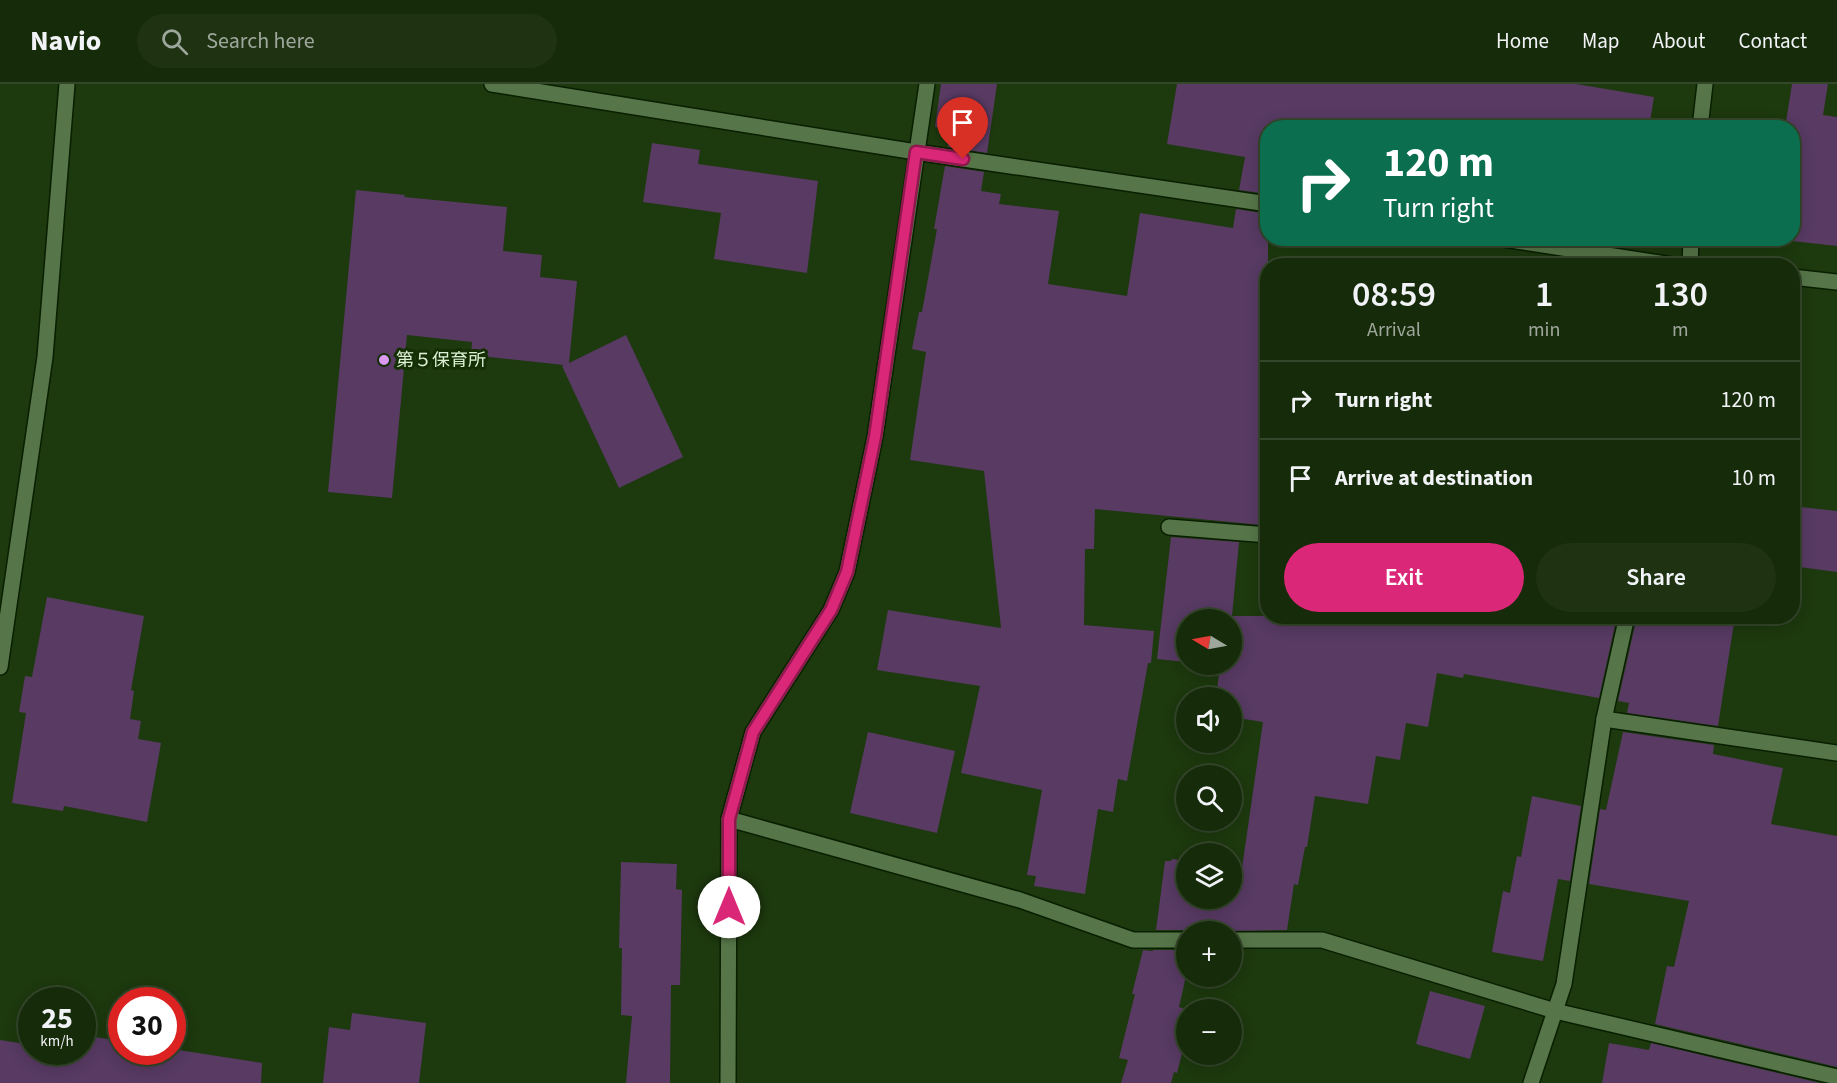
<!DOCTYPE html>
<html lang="en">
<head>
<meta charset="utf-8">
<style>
	body { margin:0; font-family:"Source Sans 3","Noto Sans JP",sans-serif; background:#1f3313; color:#f1f3f6; height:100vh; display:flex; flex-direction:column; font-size:22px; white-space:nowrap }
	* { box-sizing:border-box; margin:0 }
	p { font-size:20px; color:#9ea79c }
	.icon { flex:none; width:33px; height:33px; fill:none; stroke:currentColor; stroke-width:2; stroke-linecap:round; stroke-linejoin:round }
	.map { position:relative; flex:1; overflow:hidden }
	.side { position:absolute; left:1260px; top:174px; width:540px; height:366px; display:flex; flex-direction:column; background:#162b0a; border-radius:24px; box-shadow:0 3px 15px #0003,0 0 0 2px #35472b }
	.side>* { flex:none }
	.guide { position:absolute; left:1260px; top:36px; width:540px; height:126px; border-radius:24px; box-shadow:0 3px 15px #0003,0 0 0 2px #35472b; background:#0b6e4f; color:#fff; overflow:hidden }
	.needle { width:39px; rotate:280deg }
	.tools { position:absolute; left:1176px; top:525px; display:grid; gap:12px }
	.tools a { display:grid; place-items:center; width:66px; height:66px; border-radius:50%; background:#162b0a; box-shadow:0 3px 15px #0003,0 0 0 2px #35472b; font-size:30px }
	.speed { position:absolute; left:18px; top:903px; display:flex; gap:12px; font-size:30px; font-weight:700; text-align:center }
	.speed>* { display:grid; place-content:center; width:78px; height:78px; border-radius:50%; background:#162b0a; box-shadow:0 3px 15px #0003,0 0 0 2px #35472b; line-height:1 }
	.speed small { font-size:15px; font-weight:400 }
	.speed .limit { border:9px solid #d22; background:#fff; color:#111 }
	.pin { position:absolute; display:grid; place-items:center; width:51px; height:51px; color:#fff; margin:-62px -26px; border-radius:50% 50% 50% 0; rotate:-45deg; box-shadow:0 0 6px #0007 }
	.pin .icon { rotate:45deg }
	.me { position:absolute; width:66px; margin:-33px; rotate:0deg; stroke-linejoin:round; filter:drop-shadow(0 0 4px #0008) }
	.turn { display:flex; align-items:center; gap:21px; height:126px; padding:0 24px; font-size:27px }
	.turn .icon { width:78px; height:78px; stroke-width:2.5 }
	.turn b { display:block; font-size:42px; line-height:51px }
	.eta { display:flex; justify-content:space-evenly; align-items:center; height:102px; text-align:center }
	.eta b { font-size:36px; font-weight:600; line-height:42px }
	.button { display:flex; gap:12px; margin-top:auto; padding:12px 24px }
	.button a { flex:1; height:69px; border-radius:36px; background:#db2777; color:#fff; font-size:24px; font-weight:600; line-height:69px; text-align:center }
	.button a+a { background:#1f3313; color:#f1f3f6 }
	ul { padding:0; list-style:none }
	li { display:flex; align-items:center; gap:18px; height:78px; padding:0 24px; border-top:2px solid #35472b }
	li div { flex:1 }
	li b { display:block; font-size:22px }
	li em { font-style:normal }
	header { display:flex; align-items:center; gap:36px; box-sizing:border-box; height:84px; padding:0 30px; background:#162b0a; border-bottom:2px solid #35472b }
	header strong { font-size:28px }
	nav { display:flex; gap:33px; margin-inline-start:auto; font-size:21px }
	.search { width:420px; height:54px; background:#1f3313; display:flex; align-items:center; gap:15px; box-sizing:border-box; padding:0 21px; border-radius:33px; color:#9ea79c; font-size:22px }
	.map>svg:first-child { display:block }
</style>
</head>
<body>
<header>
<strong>Navio</strong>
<div class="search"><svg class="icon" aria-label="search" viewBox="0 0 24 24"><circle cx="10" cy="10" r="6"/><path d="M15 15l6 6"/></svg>Search here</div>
<nav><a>Home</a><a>Map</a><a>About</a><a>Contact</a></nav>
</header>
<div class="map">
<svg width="1837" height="999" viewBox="0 0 1837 999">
	<rect width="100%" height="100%" fill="#1d390e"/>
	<!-- building -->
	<g fill="#583a63">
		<path d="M941 0H997L987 69 948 63 951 45 935 43Z"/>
		<path d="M1177 0H1576L1654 13 1649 44H1442L1409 38 1408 44H1268V110L1239 106 1245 73 1167 60Z"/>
		<path d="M1792 0H1828L1823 31 1837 33V162L1792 157V44H1785Z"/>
		<path d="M652 59 700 66 698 80 818 97 807 189 714 175 721 129 643 118Z"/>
		<path d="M945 82 984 88 981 107 1001 110 999 120 1059 127 1048 200 1127 212 1140 129 1233 144 1236 125 1268 130V394L1262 441 1095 425 1094 465H1085L1084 541 1154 547 1151 579H1148L1127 697 1118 695 1113 728 1098 725 1085 810 1034 802 1036 792 1027 791 1042 706 961 689 980 602 877 586 888 526 1001 544 984 387 910 376 926 268 912 265 919 228H922L937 145H934Z"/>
		<path d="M356 106 405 111 404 113 507 123 503 167 542 171 540 193 577 197 569 279 626 251 683 373 619 404 562 282 564 281 471 271 472 258 407 251 392 414 328 408Z"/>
		<path d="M1792 422 1837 427V488L1792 482Z"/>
		<path d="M1171 453 1239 458 1232 532H1617L1599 614 1464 590 1463 594 1437 589 1428 643 1406 639 1400 676 1376 672 1368 720 1315 712 1307 763H1305L1298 801 1294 800 1287 846 1228 847 1186 843V846H1156L1165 777H1171L1172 775 1186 777V814H1232V783L1242 784 1263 638 1232 633V614H1216L1220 582 1206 580H1232V536H1186V578L1157 575Z"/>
		<path d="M47 513 144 532 131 606 134 607 130 635 141 637 138 655 161 659 147 738 64 722 63 727 12 719 26 629 19 628 25 592 32 593Z"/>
		<path d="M1637 532H1735L1718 642 1627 629 1629 619 1618 617Z"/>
		<path d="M868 648 955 667 937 749 850 729Z"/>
		<path d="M1623 648 1714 661 1713 670 1783 684 1771 740 1837 752V983L1655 940 1667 882 1674 883 1689 817 1589 800 1600 725 1606 726Z"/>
		<path d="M1532 712 1581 722 1570 797 1558 795 1543 877 1492 868 1503 807 1510 809 1517 772 1521 773Z"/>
		<path d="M621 778 677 780 676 805 682 806 680 901H671L670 999H626L632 932 621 931 622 864H619Z"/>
		<path d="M1143 866 1153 867V866H1186V892L1179 923 1188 926 1186 953 1177 989 1174 988 1171 999H1121L1128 976 1119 974 1135 910H1132Z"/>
		<path d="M1430 907 1485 922 1470 975 1416 960Z"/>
		<path d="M352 929 426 939 419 999H323L329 943 350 946Z"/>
		<path d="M87 952 122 957V968H172V965L262 979 261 999H0V956L32 961V968H67L84 971Z"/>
		<path d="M1609 959 1649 966 1651 959 1820 999H1602Z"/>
	</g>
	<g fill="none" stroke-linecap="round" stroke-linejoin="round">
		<defs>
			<g id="service">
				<path d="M1604 635 1837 669"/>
				<path d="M729 735 1020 816 1133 856H1186"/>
				<path d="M1232 856H1322L1555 927 1837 993"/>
			</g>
			<g id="minor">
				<path d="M492 0 916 68 1268 120"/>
				<path d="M1700 44 1705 0"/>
				<path d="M1497 154 1679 182"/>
				<path d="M1690 182 1691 154"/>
				<path d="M1792 193 1837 198"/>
				<path d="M1169 443 1268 451"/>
				<path d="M0 583 45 273 67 0"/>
				<path d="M728 999 729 735 753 648 831 526 847 488 875 353 927 0"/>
				<path d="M1531 999 1564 900 1604 635 1627 532"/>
			</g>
		</defs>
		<!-- service casing -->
		<use href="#service" stroke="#091f01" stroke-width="18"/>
		<!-- minor casing -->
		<use href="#minor" stroke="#091f01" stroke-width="18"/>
		<!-- service -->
		<use href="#service" stroke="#567649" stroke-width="15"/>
		<!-- minor -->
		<use href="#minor" stroke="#567649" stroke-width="15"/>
	</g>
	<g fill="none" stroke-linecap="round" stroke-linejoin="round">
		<defs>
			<path id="route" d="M729 823V735L753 648 831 526 847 488 875 353 916 68 963 75"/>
		</defs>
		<!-- route casing -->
		<use href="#route" stroke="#8e194d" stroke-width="15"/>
		<!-- route -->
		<use href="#route" stroke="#db2777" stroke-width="10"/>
	</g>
	<!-- markers -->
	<circle fill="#dc99f4" stroke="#132f03" stroke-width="2" cx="384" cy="276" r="6"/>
	<g text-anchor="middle" stroke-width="6" stroke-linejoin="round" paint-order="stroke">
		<!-- poi labels -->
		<g font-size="18" fill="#dceed4" stroke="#132f03" text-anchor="start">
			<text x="396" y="282">第５保育所</text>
		</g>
	</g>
</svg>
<div class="tools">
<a><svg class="needle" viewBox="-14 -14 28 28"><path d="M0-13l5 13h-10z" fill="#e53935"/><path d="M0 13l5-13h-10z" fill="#9ea79c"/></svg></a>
<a><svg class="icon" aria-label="sound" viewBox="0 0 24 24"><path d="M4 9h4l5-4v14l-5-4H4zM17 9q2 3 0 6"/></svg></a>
<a><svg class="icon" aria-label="search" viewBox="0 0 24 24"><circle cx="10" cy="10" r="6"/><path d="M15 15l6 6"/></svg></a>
<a><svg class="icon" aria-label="layers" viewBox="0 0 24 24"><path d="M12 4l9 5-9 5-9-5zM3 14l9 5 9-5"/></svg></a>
<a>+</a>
<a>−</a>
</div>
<div class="speed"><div>25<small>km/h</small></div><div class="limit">30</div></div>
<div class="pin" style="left:963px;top:75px;background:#d93025"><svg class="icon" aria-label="arrive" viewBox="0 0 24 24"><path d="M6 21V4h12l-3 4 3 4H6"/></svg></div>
<svg class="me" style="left:729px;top:823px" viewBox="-20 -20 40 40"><circle r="19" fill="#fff"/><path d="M0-13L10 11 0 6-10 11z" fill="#db2777"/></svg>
<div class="guide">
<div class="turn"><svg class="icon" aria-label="right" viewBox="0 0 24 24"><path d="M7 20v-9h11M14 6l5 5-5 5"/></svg><div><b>120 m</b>Turn right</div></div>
</div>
<section class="side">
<div class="eta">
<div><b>08:59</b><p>Arrival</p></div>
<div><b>1</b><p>min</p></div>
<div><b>130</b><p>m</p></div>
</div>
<ul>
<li><svg class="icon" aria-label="right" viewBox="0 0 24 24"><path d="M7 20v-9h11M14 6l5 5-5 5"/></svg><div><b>Turn right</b></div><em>120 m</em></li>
<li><svg class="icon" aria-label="arrive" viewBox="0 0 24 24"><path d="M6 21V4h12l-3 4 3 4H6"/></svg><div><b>Arrive at destination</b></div><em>10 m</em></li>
</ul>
<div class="button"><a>Exit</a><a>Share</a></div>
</section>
</div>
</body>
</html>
